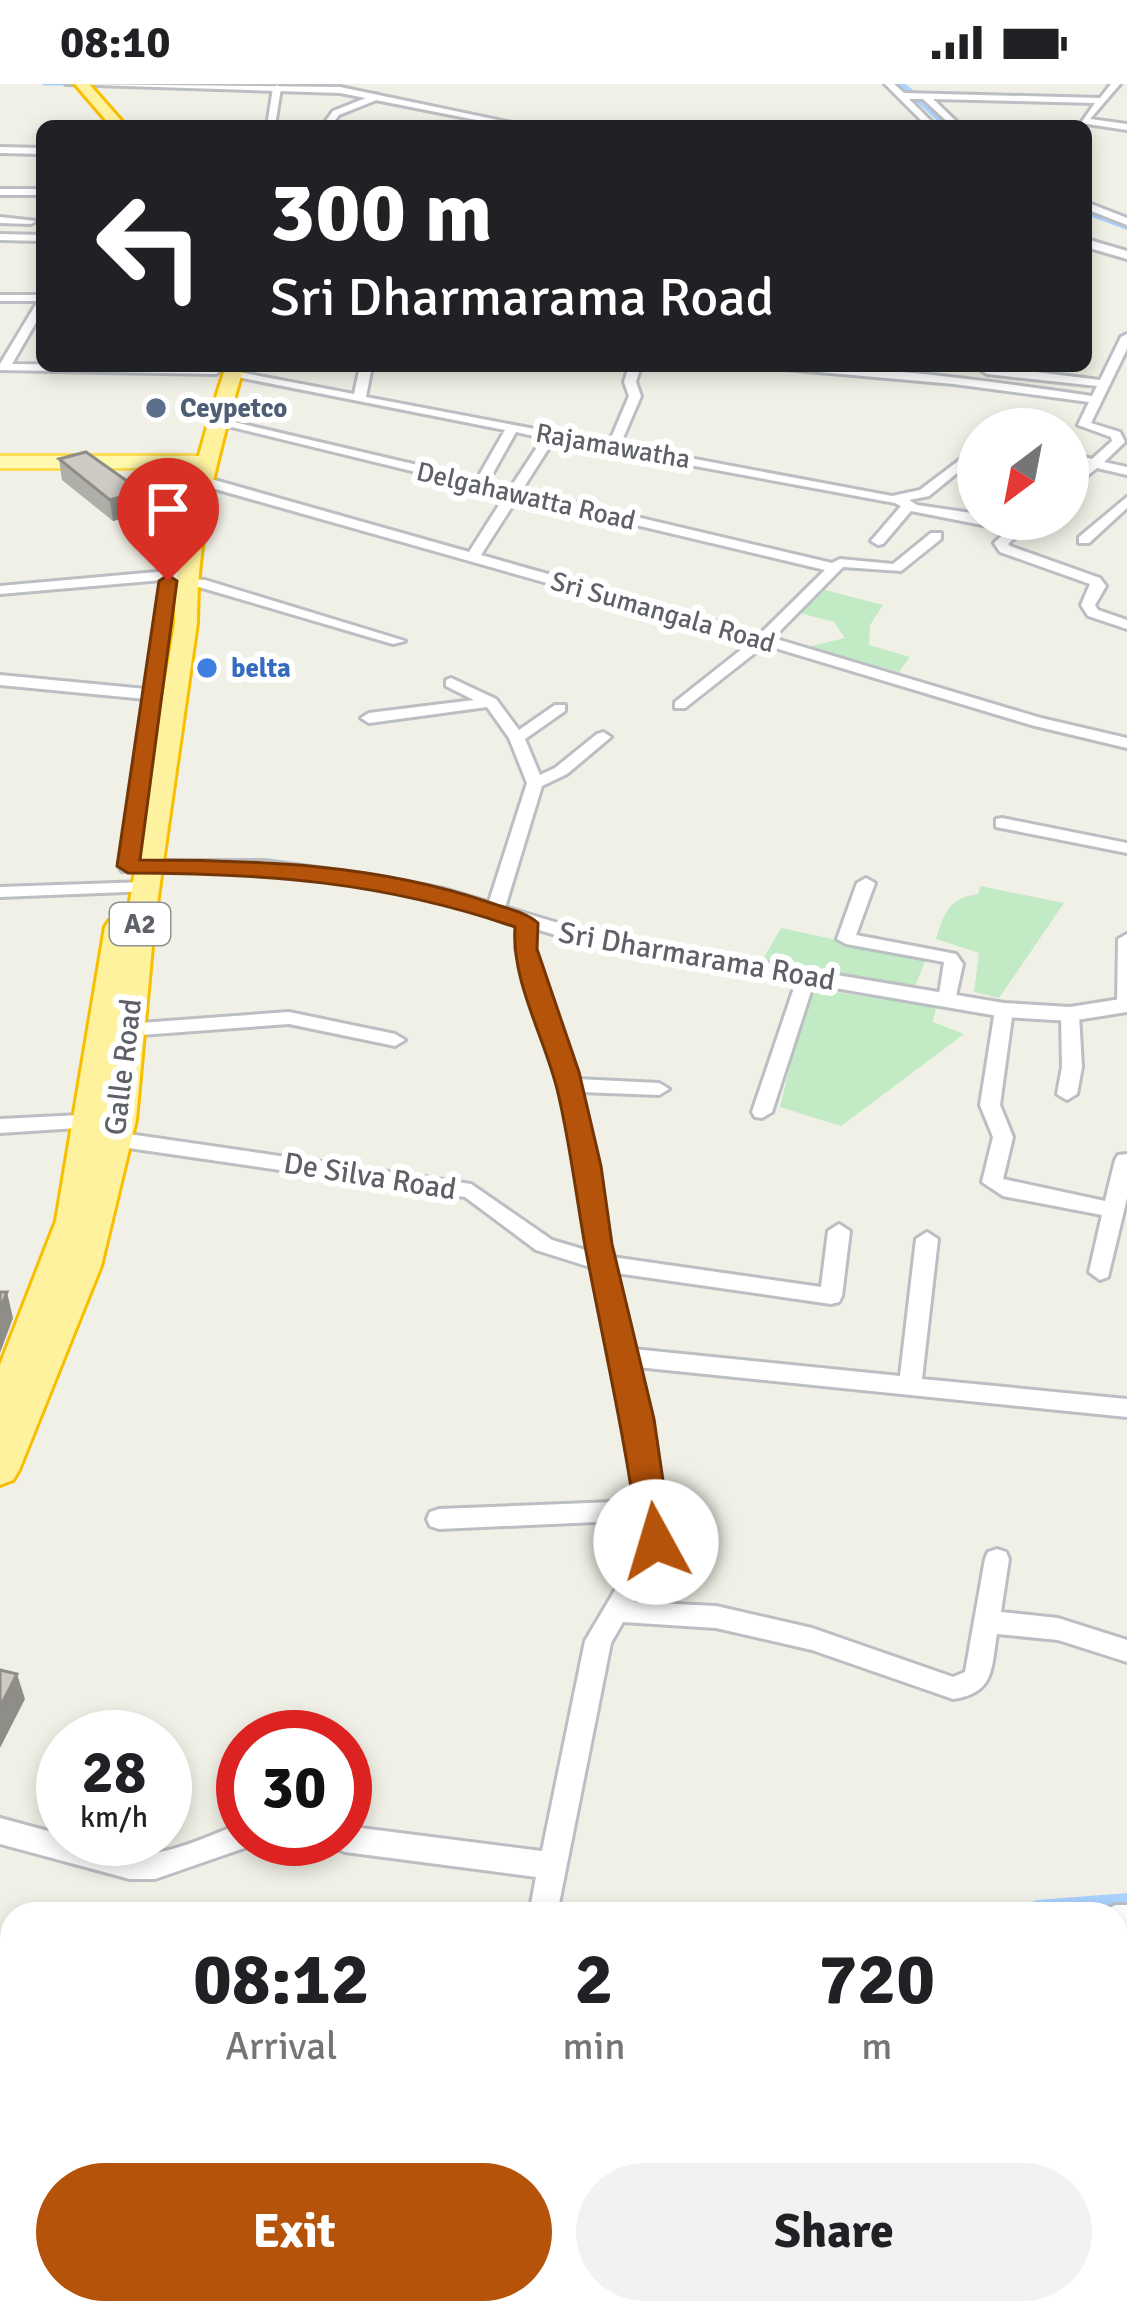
<!DOCTYPE html>
<html lang="en">
<head>
<meta charset="utf-8">
<style>
	body { margin:0; font-family:Signika,sans-serif; background:#f2f2f2; color:#202124; height:100vh; display:flex; flex-direction:column; font-size:45px; white-space:nowrap }
	* { box-sizing:border-box; margin:0 }
	p { font-size:39px; color:#757577 }
	.icon { flex:none; width:66px; height:66px; fill:none; stroke:currentColor; stroke-width:2; stroke-linecap:round; stroke-linejoin:round }
	.map { position:relative; flex:1; overflow:hidden }
	.side { position:absolute; left:0px; top:1818px; width:1128px; height:423px; display:flex; flex-direction:column; background:#fff; border-radius:36px 36px 0 0; box-shadow:0 6px 18px #0003 }
	.side>* { flex:none }
	.banner { position:absolute; left:36px; top:36px; width:1056px; height:252px; border-radius:18px; box-shadow:0 6px 18px #0003; background:#202124; color:#fff; overflow:hidden }
	.needle { width:78px; rotate:212deg }
	.buttons { position:absolute; left:957px; top:324px; display:grid; gap:24px }
	.buttons a { display:grid; place-items:center; width:132px; height:132px; border-radius:50%; background:#fff; box-shadow:0 6px 18px #0003; font-size:60px }
	.speed { position:absolute; left:36px; top:1626px; display:flex; gap:24px; font-size:60px; font-weight:700; text-align:center }
	.speed>* { display:grid; place-content:center; width:156px; height:156px; border-radius:50%; background:#fff; box-shadow:0 6px 18px #0003; line-height:1 }
	.speed small { font-size:30px; font-weight:400 }
	.speed .limit { border:18px solid #d22; background:#fff; color:#111 }
	.pin { position:absolute; display:grid; place-items:center; width:102px; height:102px; color:#fff; margin:-123px -51px; border-radius:50% 50% 50% 0; rotate:-45deg; box-shadow:0 0 12px #0007 }
	.pin .icon { rotate:45deg }
	.me { position:absolute; width:132px; margin:-66px; rotate:354deg; stroke-linejoin:round; filter:drop-shadow(0 0 9px #0008) }
	.turn { display:flex; align-items:center; gap:42px; height:252px; padding:0 36px; font-size:54px }
	.turn .icon { width:156px; height:156px; stroke-width:2.5 }
	.turn b { display:block; font-size:84px; line-height:102px }
	.eta { display:flex; justify-content:space-evenly; align-items:center; height:204px; text-align:center }
	.eta b { font-size:72px; font-weight:700; line-height:84px }
	.cta { display:flex; gap:24px; margin-top:auto; padding:24px 36px }
	.cta a { flex:1; height:138px; border-radius:72px; background:#b45309; color:#fff; font-size:48px; font-weight:700; line-height:138px; text-align:center }
	.cta a+a { background:#f2f2f2; color:#202124 }
	.status { display:flex; justify-content:space-between; align-items:center; height:84px; padding:0 60px; background:#fff; direction:ltr }
	.status svg { height:33px; fill:currentColor }
	.map>svg:first-child { display:block }
</style>
</head>
<body>
<div class="status"><b>08:10</b><svg viewBox="0 0 49 12"><path d="M0 12V9h3v3zM5 12V6h3v6zM10 12V3h3v9zM15 12V0h3v12zM26 1h20v11H26zM47 4h2v5h-2z"/></svg></div>
<div class="map">
<svg width="1127" height="2240" viewBox="0 0 1127 2240">
	<rect width="100%" height="100%" fill="#f1f0e6"/>
	<!-- green -->
	<g fill="#c1eac5">
		<path d="M825 506 883 521 870 541 869 561 910 573 899 588 807 563 845 554 834 538 800 529Z"/>
		<path d="M980 802 1064 819 999 914 974 908 979 869 936 855C944 829 949 814 978 810Z"/>
		<path d="M781 844 926 875 915 902 761 879Z"/>
		<path d="M809 904 936 923 933 938 964 950 841 1042 780 1023Z"/>
	</g>
	<g fill="none" stroke-linecap="round" stroke-linejoin="round">
		<!-- stream -->
		<path stroke="#a9d2ff" stroke-width="3" d="M44 0H68"/>
		<!-- canal -->
		<g fill="#a9d2ff" fill-rule="evenodd">
			<path d="M897 0H906L952 42H943Z"/>
			<path d="M1086 125 1127 140V146L1086 131Z"/>
			<path d="M1127 1809V1837H1116V1830H1023L1027 1820 1037 1816Z"/>
		</g>
		<defs>
			<g id="minor">
				<path d="M885 0H894L904 9 1100 14 1111 0H1120L1090 35 1127 40V46L1081 39 1095 19 933 15 961 42H952L923 15H909L936 42H927Z"/>
				<path d="M277 1 281 4 275 42H267L273 4Z"/>
				<path d="M376 10 379 15 339 31 331 42H322L333 27Z"/>
				<path d="M0 63 42 64V70L0 69Z"/>
				<rect x="0" y="105" width="42" height="6"/>
				<path d="M1086 118 1127 134V141L1086 125Z"/>
				<path d="M0 133 36 137 31 140 0 139Z"/>
				<path d="M0 150 42 151V157L0 156Z"/>
				<path d="M0 211H42V228L12 280 216 282 222 286 216 290 0 286V280L38 217H0Z"/>
				<path d="M1127 250V265L1091 339 1120 348 1125 358 1104 378 1127 383V391L1097 384 1068 407V396L1085 381 1068 377V369L1092 375 1112 357 1111 353 1078 341 1089 318 954 300 785 285 779 282C884 282 988 297 1092 312L1097 302 987 290 981 286 987 282 1100 296 1121 253Z"/>
				<path d="M360 282H372L366 313 609 359 629 312 624 298 629 282H641L636 298 641 312 620 361 892 412 920 406 978 362V372L929 412 909 416 917 421 978 430V435H998L1023 441 1025 444 1008 460 1010 462 1100 494 1106 502 1095 521 1098 526 1127 536V545L1088 532 1081 521 1090 500 1000 468 994 459 1008 446 911 427 883 460 878 461 871 457 901 422 895 419 554 356 522 406 832 479 840 475 893 480 931 449H941V455L901 487 843 483 773 554 1041 634 1127 654V664L1031 641 765 561 685 624H675V618L752 557 194 399V393H204L469 468 506 410 211 338 217 334 477 395 505 346 227 291 233 287 354 310ZM516 348 543 354 511 403 488 398ZM518 413 825 486 760 550 481 471Z"/>
				<path d="M1127 413V424L1089 459H1079V453Z"/>
				<path d="M179 486 186 490 181 494 205 496 405 557 393 560 199 503 163 500 162 496 0 510V502Z"/>
				<path d="M0 591 156 606 164 611 156 616 0 601Z"/>
				<path d="M451 594 496 615 519 646 555 621H565V627L525 655 540 691 555 684 597 650 603 648 611 653 567 690 542 702 504 827 495 832 486 827 527 699 509 654 487 623 369 639 361 634 369 629 474 616 446 602V596Z"/>
				<path d="M1002 734 1127 759V769L996 743V735Z"/>
				<path d="M866 794 875 799 856 851 956 870 963 880 954 921 947 923 938 917 944 878 846 860 837 855 857 799Z"/>
				<path d="M145 798 154 803 151 807 0 813V803Z"/>
				<path d="M527 834 536 839 534 865 577 995 659 999 669 1005 659 1011 581 1008 598 1082 612 1173 821 1203 828 1147 839 1140 850 1147 842 1212 839 1218 831 1220 616 1189 633 1265 900 1292 916 1155 927 1148 938 1155 922 1295 1127 1315V1333L637 1283 666 1426 668 1458 634 1518 716 1522 812 1544 953 1593 965 1588 985 1475 988 1468 997 1465 1006 1468 1009 1475 1001 1528 1058 1534 1127 1556V1578L1058 1556 997 1550C991 1585 995 1609 953 1615L812 1566 716 1544 623 1538 611 1559 557 1830H529L536 1793 345 1768 335 1764 331 1755H345V1742L542 1767 585 1557 644 1457 641 1436 439 1445 430 1442 427 1435 430 1428 439 1425 638 1417 626 1335 593 1184 536 1166 465 1113 115 1062 105 1055 115 1048 471 1100 552 1156 589 1167 578 1082 556 988 516 865 518 839Z"/>
				<path d="M1127 850V926L1126 927 1117 921 1118 855Z"/>
				<path d="M807 886 816 892 772 1028 762 1034 755 1033 752 1028 798 892Z"/>
				<path d="M1004 920 1013 926 1000 1021 1013 1053 1003 1095 1105 1117 1115 1076 1118 1071 1127 1070V1114L1108 1193 1100 1196 1089 1188 1102 1131 1003 1112 982 1098 993 1053 980 1021 995 926Z"/>
				<path d="M1070 924 1079 930 1082 983 1077 1010 1067 1016 1057 1010 1062 983 1061 930Z"/>
				<path d="M289 928 395 950 405 956 395 962 289 940 127 952 117 946 127 940Z"/>
				<path d="M101 1030 108 1032 111 1037 108 1042 0 1049V1035Z"/>
				<path d="M0 1734 63 1751V1755C87 1755 107 1766 130 1769 167 1774 209 1751 243 1739V1755H256L253 1761 155 1795H130L0 1760Z"/>
				<path d="M1116 1821H1127V1849H1116V1830H1104L1106 1825Z"/>
				<path d="M1116 2184 1127 2187V2221L1116 2218Z"/>
				<path d="M372 2229H408L403 2240H367Z"/>
				<path d="M559 2229H593L595 2240H561Z"/>
				<path d="M695 2229H729L730 2240H696Z"/>
				<path d="M964 2229H998L1000 2240H966Z"/>
			</g>
			<g id="tertiary">
				<path d="M66 0 340 3 527 42H507L340 9Z"/>
				<path d="M1086 155 1127 167V175L1086 163Z"/>
				<path d="M129 777H265L370 791 444 805 598 851 1004 919 1070 923 1127 914V928L1070 937 1004 933 595 863 434 814 370 803 265 789 122 787 119 783Z"/>
			</g>
			<path id="primary" d="M0 372H203L213 378 203 384H0Z"/>
			<g id="trunk">
				<path d="M75 0H89L126 42H111Z"/>
				<path d="M226 282H244C218 368 197 448 197 539L154 841 136 1036 101 1182 19 1386 13 1396 0 1401V1281L56 1137 105 843 109 837 127 836 175 539C175 448 198 368 226 282Z"/>
			</g>
		</defs>
		<!-- minor casing -->
		<use href="#minor" stroke="#bbbec3" stroke-width="6"/>
		<!-- tertiary casing -->
		<use href="#tertiary" stroke="#bbbec3" stroke-width="6"/>
		<!-- primary casing -->
		<use href="#primary" stroke="#fcdb55" stroke-width="6"/>
		<!-- trunk casing -->
		<use href="#trunk" stroke="#f8bf00" stroke-width="6"/>
		<!-- minor -->
		<use href="#minor" fill="#fff" fill-rule="evenodd"/>
		<!-- tertiary -->
		<use href="#tertiary" fill="#fff" fill-rule="evenodd"/>
		<!-- primary -->
		<use href="#primary" fill="#fff9ae" fill-rule="evenodd"/>
		<!-- trunk -->
		<use href="#trunk" fill="#fff29f" fill-rule="evenodd"/>
	</g>
	<!-- wall -->
	<path fill="#afaea8" d="M59 375 144 428 113 437 62 396Z"/>
	<!-- shaded-wall -->
	<g fill="#8f8d88">
		<path d="M141 407 144 428 113 437 110 416Z"/>
		<path d="M7 1208 13 1234 0 1269V1225Z"/>
		<path d="M17 1590 25 1615 0 1664V1623Z"/>
	</g>
	<!-- building -->
	<g fill="#cccac3" stroke="#8f8d88" stroke-width="3">
		<path d="M86 368 141 407 110 416 59 375Z"/>
		<path d="M0 1208H7L0 1225Z"/>
		<path d="M0 1586 17 1590 0 1623Z"/>
	</g>
	<!-- route -->
	<path fill="#b45309" stroke="#753606" stroke-width="3" d="M168 491 177 497 140 776C258 776 376 780 488 818 505 824 526 828 538 839L537 865 579 988 601 1082 612 1160 654 1335 672 1458 667 1467H644L639 1458C626 1358 604 1262 585 1162 576 1111 570 1060 558 1009 546 956 511 898 515 843 384 798 266 789 128 789L117 782 159 497Z"/>
	<!-- markers -->
	<circle fill="#5c6f8a" stroke="#fff" stroke-width="4.5" cx="156" cy="324" r="12"/>
	<circle fill="#3f7fe0" stroke="#fff" stroke-width="4.5" cx="207" cy="584" r="12"/>
	<g text-anchor="middle" stroke-width="12" stroke-linejoin="round" paint-order="stroke">
		<!-- far-service labels -->
		<g font-size="27" font-weight="bold" fill="#4e5e75" stroke="#fff" text-anchor="start">
			<text x="180" y="333">Ceypetco</text>
		</g>
		<!-- far-street labels -->
		<g font-size="27" fill="#5e6168" stroke="#fff">
			<text transform="translate(613 362) rotate(10)" y="9">Rajamawatha</text>
			<text transform="translate(526 412) rotate(13)" y="9">Delgahawatta Road</text>
			<text transform="translate(663 528) rotate(16)" y="9">Sri Sumangala Road</text>
		</g>
		<!-- far-shop labels -->
		<g font-size="27" font-weight="bold" fill="#366cbe" stroke="#fff" text-anchor="start">
			<text x="231" y="593">belta</text>
		</g>
		<!-- shield labels -->
		<rect fill="#fff" stroke="#8e9095" stroke-width="3" x="110" y="819" width="60" height="42" rx="9"/>
		<g font-size="27" font-weight="bold" fill="#5e6168">
			<text x="140" y="849">A2</text>
		</g>
		<!-- street labels -->
		<g font-size="30" fill="#5e6168" stroke="#fff">
			<text transform="translate(697 872) rotate(10)" y="10">Sri Dharmarama Road</text>
			<text transform="translate(123 983) rotate(-83)" y="10">Galle Road</text>
			<text transform="translate(370 1092) rotate(9)" y="10">De Silva Road</text>
		</g>
	</g>
</svg>
<div class="buttons">
<a><svg class="needle" viewBox="-14 -14 28 28"><path d="M0-13l5 13h-10z" fill="#e53935"/><path d="M0 13l5-13h-10z" fill="#757577"/></svg></a>
</div>
<div class="speed"><div>28<small>km/h</small></div><div class="limit">30</div></div>
<div class="pin" style="left:168px;top:497px;background:#d93025"><svg class="icon" aria-label="arrive" viewBox="0 0 24 24"><path d="M6 21V4h12l-3 4 3 4H6"/></svg></div>
<svg class="me" style="left:656px;top:1458px" viewBox="-20 -20 40 40"><circle r="19" fill="#fff"/><path d="M0-13L10 11 0 6-10 11z" fill="#b45309"/></svg>
<div class="banner">
<div class="turn"><svg class="icon" aria-label="left" viewBox="0 0 24 24"><path d="M17 20v-9H6M10 6l-5 5 5 5"/></svg><div><b>300 m</b>Sri Dharmarama Road</div></div>
</div>
<section class="side">
<div class="eta">
<div><b>08:12</b><p>Arrival</p></div>
<div><b>2</b><p>min</p></div>
<div><b>720</b><p>m</p></div>
</div>
<div class="cta"><a>Exit</a><a>Share</a></div>
</section>
</div>
</body>
</html>
